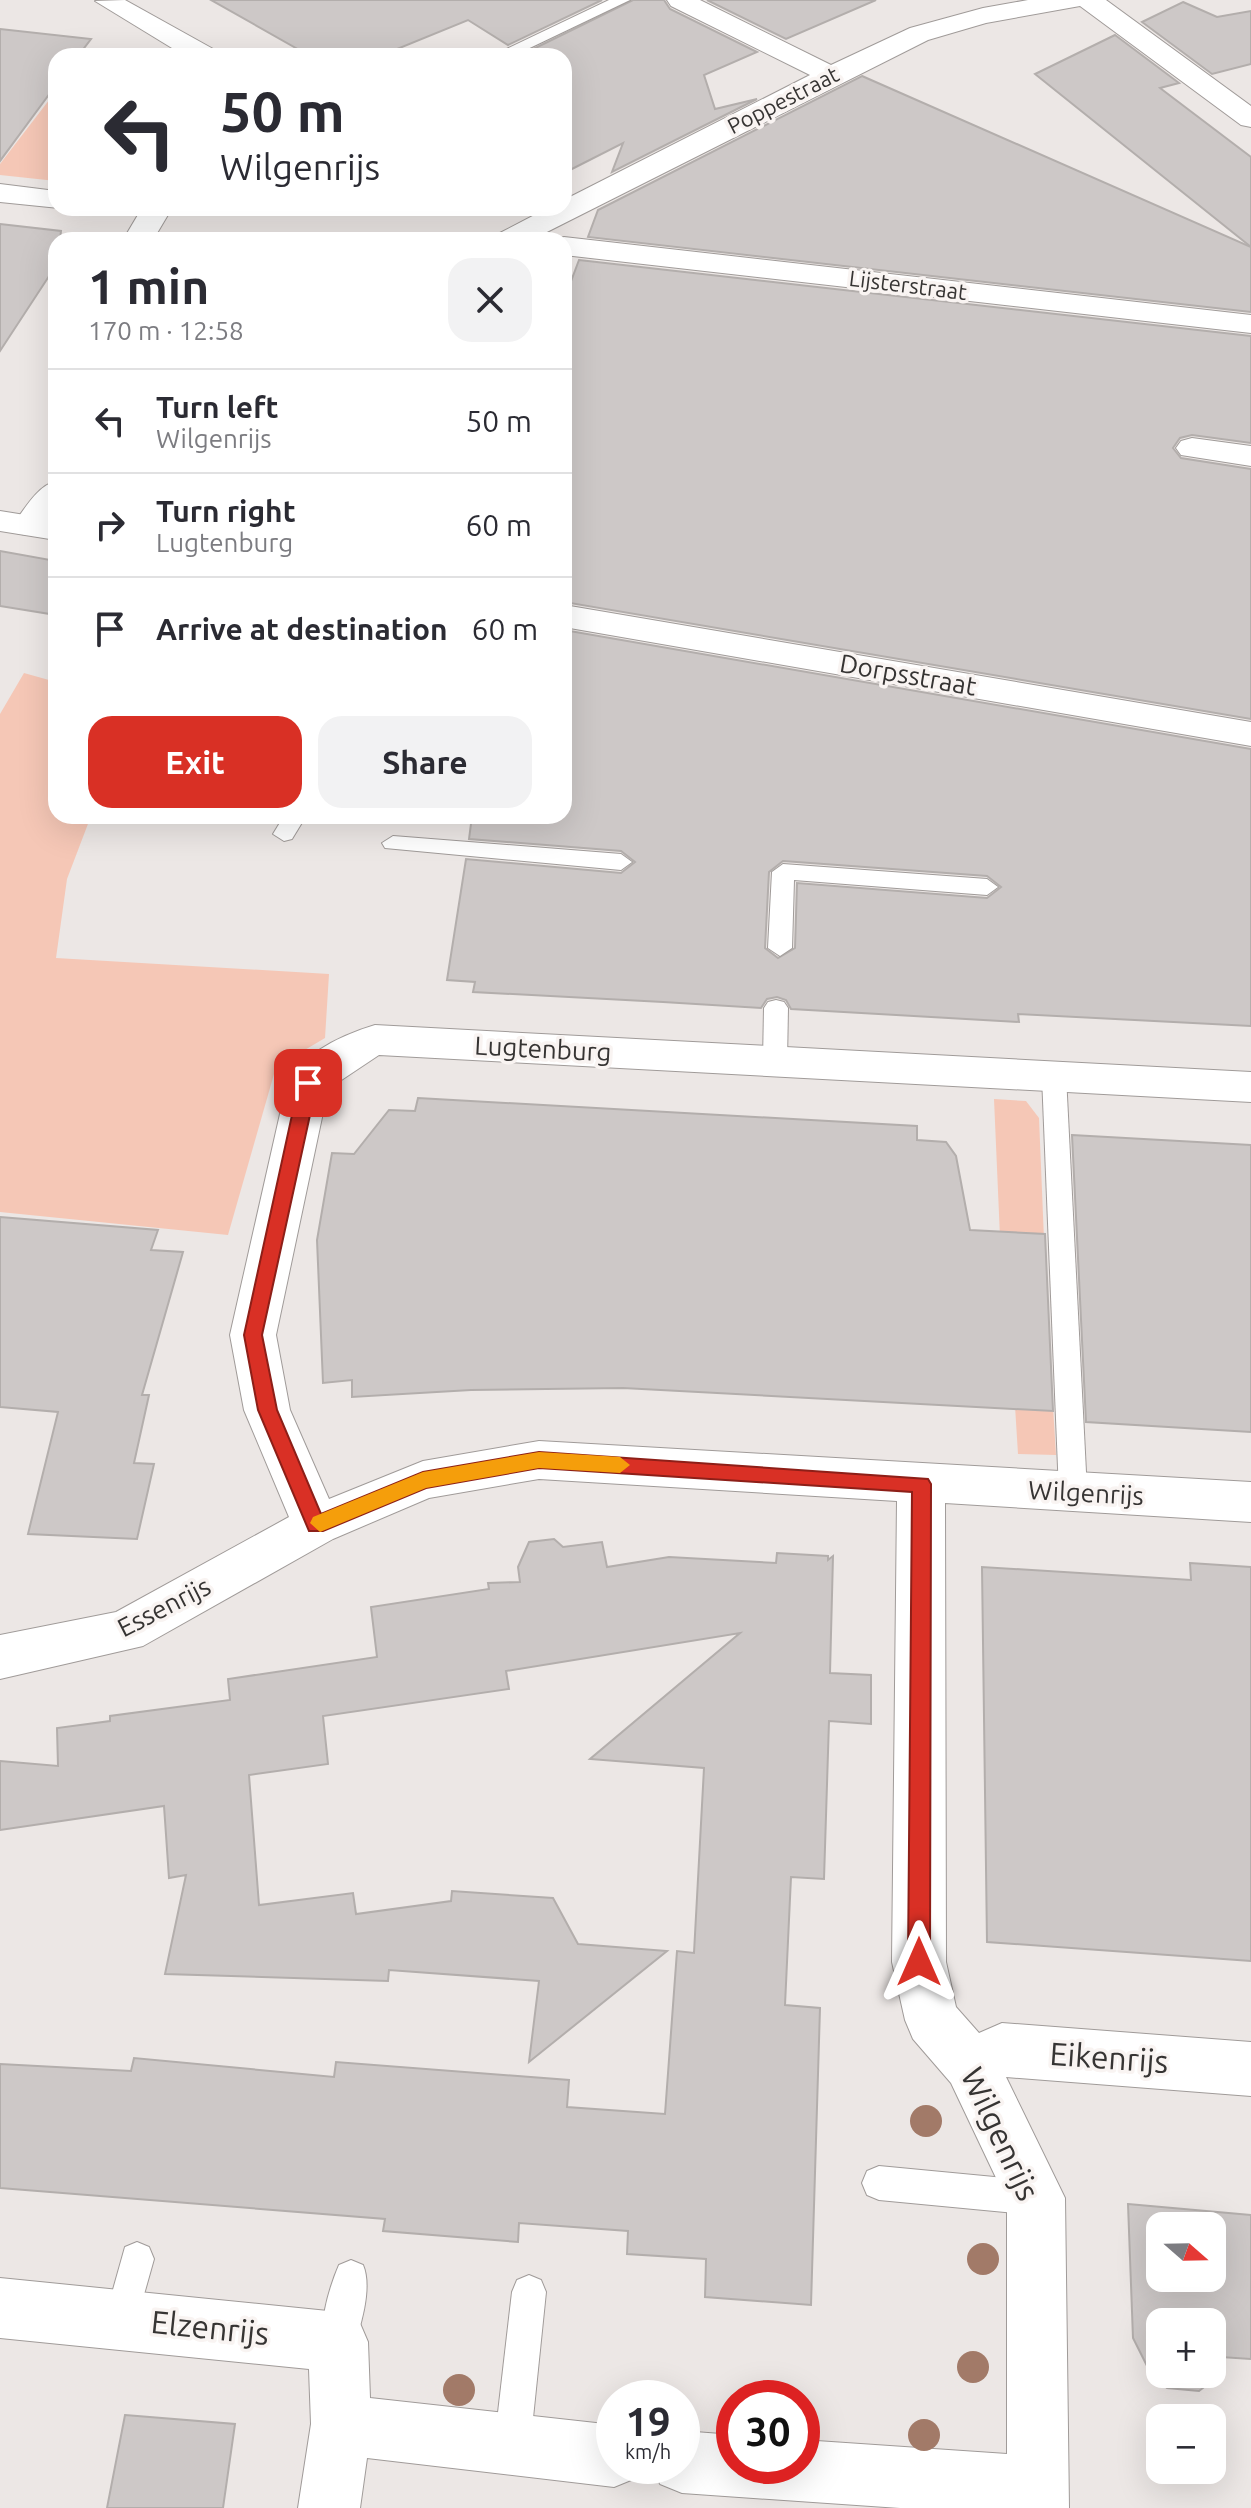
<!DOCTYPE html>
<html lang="en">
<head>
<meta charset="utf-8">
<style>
	body { margin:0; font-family:Ubuntu,sans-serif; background:#f2f2f3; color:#2b2b33; height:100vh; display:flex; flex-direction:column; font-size:30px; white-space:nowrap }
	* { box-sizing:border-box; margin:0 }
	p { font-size:26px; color:#7c7c81 }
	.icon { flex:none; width:44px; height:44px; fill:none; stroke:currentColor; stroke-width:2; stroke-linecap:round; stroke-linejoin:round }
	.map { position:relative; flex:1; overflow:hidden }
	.side { position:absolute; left:48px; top:232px; width:524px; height:592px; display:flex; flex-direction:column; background:#fff; border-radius:24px; box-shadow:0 8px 32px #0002 }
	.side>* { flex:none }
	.top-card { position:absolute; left:48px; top:48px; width:524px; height:168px; border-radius:24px; box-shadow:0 8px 32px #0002; background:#fff; color:#2b2b33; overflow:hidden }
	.needle { width:52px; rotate:110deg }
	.tools { position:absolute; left:1146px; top:2212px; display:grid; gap:16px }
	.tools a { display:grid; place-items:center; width:80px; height:80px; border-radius:16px; background:#fff; box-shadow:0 8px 32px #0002; font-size:40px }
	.speed { position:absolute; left:596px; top:2380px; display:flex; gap:16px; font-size:40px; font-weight:700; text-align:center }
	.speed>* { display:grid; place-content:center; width:104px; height:104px; border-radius:50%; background:#fff; box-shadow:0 8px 32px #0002; line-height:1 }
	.speed small { font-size:20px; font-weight:400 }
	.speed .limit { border:12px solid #d22; background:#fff; color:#111 }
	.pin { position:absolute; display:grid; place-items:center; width:68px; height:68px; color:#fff; margin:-34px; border-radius:16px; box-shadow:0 4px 12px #0006 }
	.me { position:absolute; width:88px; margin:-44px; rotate:0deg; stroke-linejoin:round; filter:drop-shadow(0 0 6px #0008) }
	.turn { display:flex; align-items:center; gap:28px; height:168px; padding:0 40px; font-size:36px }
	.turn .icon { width:104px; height:104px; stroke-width:2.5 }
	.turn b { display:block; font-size:56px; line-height:68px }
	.round { display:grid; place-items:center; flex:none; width:84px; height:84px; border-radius:24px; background:#f2f2f3 }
	.head { display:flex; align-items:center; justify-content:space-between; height:136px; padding:0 40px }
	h1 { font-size:48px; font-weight:700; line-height:60px }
	.button { display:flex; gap:16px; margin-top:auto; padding:16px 40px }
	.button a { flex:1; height:92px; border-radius:24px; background:#d93025; color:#fff; font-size:32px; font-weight:700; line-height:92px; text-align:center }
	.button a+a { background:#f2f2f3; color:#2b2b33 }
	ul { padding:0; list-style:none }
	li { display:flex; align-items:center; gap:24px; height:104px; padding:0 40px; border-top:2px solid #e1e1e2 }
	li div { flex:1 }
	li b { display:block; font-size:30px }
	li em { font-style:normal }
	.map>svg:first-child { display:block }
</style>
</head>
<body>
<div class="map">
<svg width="1251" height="2508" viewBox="0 0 1251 2508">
	<rect width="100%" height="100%" fill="#ece7e5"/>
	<!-- green -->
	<g fill="#f5c7b6">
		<path d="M56 91V181L0 175V164Z"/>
		<path d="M24 673 56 682V816H91L67 879 56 958 329 974 325 1038 276 1067 228 1235 0 1212V714Z"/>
		<path d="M994 1099 1026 1101 1039 1118 1045 1264 1001 1260Z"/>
		<path d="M1007 1278 1049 1344 1056 1455 1018 1454Z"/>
	</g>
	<!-- building -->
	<g fill="#cdc8c7" stroke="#b3aeac" stroke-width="2" fill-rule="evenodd">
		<path d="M211 0H602L508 45 468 20 380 56H310Z"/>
		<path d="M633 0H664L670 9 757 52 704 75 715 109 757 99 612 172 623 143 564 173V56L523 54Z"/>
		<path d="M707 0H876L786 39Z"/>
		<path d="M1183 2 1217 17 1251 11V64L1212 74 1142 22Z"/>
		<path d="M0 29 91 39 78 56H56V85L0 161Z"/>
		<path d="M1115 35 1179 83 1160 88 1251 157V247L1035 74Z"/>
		<path d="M862 76 1251 247V312L588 237 598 210Z"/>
		<path d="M0 224 61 231 60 240H56L55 267 0 351Z"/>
		<path d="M579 260 1251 336V443L1192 435 1180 438 1173 448 1181 458 1251 469V719L564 602V300Z"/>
		<path d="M0 551 56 561V615L0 606Z"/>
		<path d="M564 630 1251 749V1026L1018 1014 1019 1022 826 1011 791 1009 786 1000 777 997 767 999 761 1008 663 1002 473 992 475 982 447 980 466 859 621 873 635 862 621 851 469 839 472 816H564ZM783 861 987 876 1001 887 987 898 797 883 795 948 778 958 765 948 769 872Z"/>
		<path d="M418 1098 917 1126V1140L946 1142 956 1156 970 1230 1045 1234 1053 1411 623 1388 471 1390 352 1397V1380L323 1383 317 1240 332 1153 354 1154 389 1110 415 1111Z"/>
		<path d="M1072 1135 1251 1145V1432L1086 1422Z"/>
		<path d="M0 1217 158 1230 151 1250 183 1252 142 1395H149L134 1463 154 1464 137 1539 28 1534 58 1412 0 1407Z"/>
		<path d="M554 1539 563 1547 602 1542 607 1567 669 1557 776 1563 777 1553 828 1556V1560L833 1556 830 1673 871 1675V1724L829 1721 824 1879 791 1877 785 2005 820 2008 811 2305 705 2297 706 2259 627 2254 628 2231 519 2223 518 2242 383 2231 385 2219 0 2188V2064L131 2071 134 2058 334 2077 336 2062 569 2080 567 2107 665 2114 677 1951 694 1953 704 1768 590 1759 740 1633 506 1671 509 1689 323 1716 328 1764 249 1775 259 1905 353 1893 356 1914 451 1901 452 1891 553 1898 578 1944 667 1951 529 2062 539 1981 389 1970 388 1981 165 1974 186 1875 169 1878 164 1806 0 1830V1761L58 1766 57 1728 110 1721V1716L230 1700 228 1679 377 1657 371 1607 489 1589 488 1583 520 1582 518 1567 529 1542Z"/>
		<path d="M1190 1563 1251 1567V1961L987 1942 982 1567 1191 1580Z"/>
		<path d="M1128 2204 1251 2215V2359L1221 2357 1212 2381 1199 2391 1167 2388 1151 2374 1133 2338ZM1160 2226H1212V2278H1160ZM1160 2322H1212V2374H1160Z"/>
		<path d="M125 2415 235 2424 223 2508H107Z"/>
	</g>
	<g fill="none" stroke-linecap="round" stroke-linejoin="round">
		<defs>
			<g id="service">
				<path d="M609 0H630L513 56H492Z"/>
				<path d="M284 816H306L292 839 284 841 273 834Z"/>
				<path d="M393 836 621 854 632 862 621 870 385 848 382 843Z"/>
				<path d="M783 864 987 879 998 887 987 895 794 880 792 948 780 956 768 948 772 872Z"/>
				<path d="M776 1000 784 1002 788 1008 787 1061 784 1067H766L763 1061 764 1008 768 1002Z"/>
				<path d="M1054 1067 1063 1070 1066 1076 1087 1492 1083 1500 1073 1504 1063 1500 1059 1492 1042 1076 1045 1070Z"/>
				<path d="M879 2166 1036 2181 1048 2186 1053 2198 1048 2210 1036 2215 879 2200 867 2195 862 2183 867 2171Z"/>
				<path d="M137 2242 149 2247 154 2259 134 2330 122 2335 110 2330 105 2318 125 2247Z"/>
				<path d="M351 2260 363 2265C373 2288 360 2331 350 2354L338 2360 326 2354C316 2331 329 2288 339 2265Z"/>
				<path d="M529 2275 541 2280 546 2292 530 2447 525 2460 512 2465 499 2460 494 2447 512 2292 517 2280Z"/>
			</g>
			<g id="minor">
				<path d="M125 0 215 50 218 56H185L95 1Z"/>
				<path d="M667 0H700L831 65 910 28 983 8 1028 0H1106L1251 106V127L1241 125 1080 6 986 23 928 40 531 240H493L498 234 548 208H564V200L810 75 671 6Z"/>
				<path d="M0 184 56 191 59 208 0 202Z"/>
				<path d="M142 208H172L153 240H123Z"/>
				<path d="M564 237 1251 315V333L564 255V240H553Z"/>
				<path d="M1192 438 1251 446V466L1181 455 1176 448 1181 441Z"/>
				<path d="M56 481C56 508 53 542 17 533L12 526C24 510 37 486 56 481Z"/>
				<path d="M375 1025 1251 1072V1102L379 1055 328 1089 276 1335 290 1410 329 1499 423 1461 539 1441 1251 1482V1522L945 1503 946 1962 956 2007 979 2033 1002 2023 1251 2042V2096L1006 2077 1065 2198 1069 2508H900L682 2493 660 2484 653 2466H682V2431L734 2435V2466H802V2440L1007 2454V2201L951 2083 913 2039 905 2020 892 1962 897 1501 539 1479 429 1498 333 1539 143 1646 0 1679V1635L116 1612 289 1517 244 1410 230 1335 287 1083C305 1052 342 1035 375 1025Z"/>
				<path d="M0 2278 338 2312 359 2321 368 2342 370 2398 614 2425V2466H640L636 2478 614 2487 367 2458 360 2508H298L311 2424 309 2369 0 2338Z"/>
			</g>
			<g id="tertiary">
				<path d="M0 511 56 520V540L0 531Z"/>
				<path d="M564 605 1251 722V746L564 627Z"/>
			</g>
		</defs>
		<!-- service casing -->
		<use href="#service" stroke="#a09b99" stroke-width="2"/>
		<!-- minor casing -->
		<use href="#minor" stroke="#a09b99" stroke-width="2"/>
		<!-- tertiary casing -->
		<use href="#tertiary" stroke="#a09b99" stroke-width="2"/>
		<!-- service -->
		<use href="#service" fill="#fff" fill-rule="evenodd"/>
		<!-- minor -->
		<use href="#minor" fill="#fff" fill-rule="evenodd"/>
		<!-- tertiary -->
		<use href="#tertiary" fill="#fff" fill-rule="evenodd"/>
	</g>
	<!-- trees -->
	<g fill="#a27a68">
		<circle cx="926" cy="2121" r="16"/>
		<circle cx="983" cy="2259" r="16"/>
		<circle cx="973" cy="2367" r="16"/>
		<circle cx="459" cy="2390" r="16"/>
		<circle cx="924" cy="2435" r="16"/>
	</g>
	<!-- route -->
	<path fill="#d93025" stroke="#8d1f18" stroke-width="2" d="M308 1077 317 1083 262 1335 277 1410 321 1514 423 1472 539 1452 928 1479 931 1484 930 1962 927 1969 919 1972 911 1969 908 1962 912 1492 539 1468 426 1488 323 1531H309L258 1410 244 1335 299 1083Z"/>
	<!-- slow -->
	<path fill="#f59e0b" d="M539 1452 620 1457 630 1465 620 1473 539 1468 426 1488 320 1532 310 1523 313 1517 423 1472Z"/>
	<g text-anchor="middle" stroke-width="7" stroke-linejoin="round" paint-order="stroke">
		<!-- far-street labels -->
		<g font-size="22" fill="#363433" stroke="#f9f4f2">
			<text transform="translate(783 100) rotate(-27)" y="8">Poppestraat</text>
			<text transform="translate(908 285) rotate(7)" y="8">Lijsterstraat</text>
		</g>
		<!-- street labels -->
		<g font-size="26" fill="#363433" stroke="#f9f4f2">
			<text transform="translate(908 675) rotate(10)" y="9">Dorpsstraat</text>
			<text transform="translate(543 1049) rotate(3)" y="9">Lugtenburg</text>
			<text transform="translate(1086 1493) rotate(3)" y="9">Wilgenrijs</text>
			<text transform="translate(164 1607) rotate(-27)" y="9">Essenrijs</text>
		</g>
		<!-- near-street labels -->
		<g font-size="32" fill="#363433" stroke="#f9f4f2">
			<text transform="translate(1109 2058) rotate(4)" y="11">Eikenrijs</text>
			<text transform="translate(1000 2134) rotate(65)" y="11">Wilgenrijs</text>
			<text transform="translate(210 2328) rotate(6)" y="11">Elzenrijs</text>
		</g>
	</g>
</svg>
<div class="tools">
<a><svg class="needle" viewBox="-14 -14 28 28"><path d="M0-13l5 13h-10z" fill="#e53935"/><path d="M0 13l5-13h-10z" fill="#7c7c81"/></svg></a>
<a>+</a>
<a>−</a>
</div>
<div class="speed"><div>19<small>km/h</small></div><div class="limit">30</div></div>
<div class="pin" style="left:308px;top:1083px;background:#d93025"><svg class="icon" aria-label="arrive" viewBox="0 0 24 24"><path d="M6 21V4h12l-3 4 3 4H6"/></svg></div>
<svg class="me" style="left:919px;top:1962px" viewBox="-20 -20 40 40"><path d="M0-17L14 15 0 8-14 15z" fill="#d93025" stroke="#fff" stroke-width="4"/></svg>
<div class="top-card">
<div class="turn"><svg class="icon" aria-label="left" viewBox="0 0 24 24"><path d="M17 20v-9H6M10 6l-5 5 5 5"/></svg><div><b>50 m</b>Wilgenrijs</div></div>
</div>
<section class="side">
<div class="head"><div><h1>1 min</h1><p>170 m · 12:58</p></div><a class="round"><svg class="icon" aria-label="close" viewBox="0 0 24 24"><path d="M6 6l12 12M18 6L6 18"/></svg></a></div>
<ul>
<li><svg class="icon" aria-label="left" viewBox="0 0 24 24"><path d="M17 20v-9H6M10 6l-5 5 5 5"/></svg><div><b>Turn left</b><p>Wilgenrijs</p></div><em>50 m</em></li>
<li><svg class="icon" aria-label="right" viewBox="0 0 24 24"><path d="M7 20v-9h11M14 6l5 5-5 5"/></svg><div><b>Turn right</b><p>Lugtenburg</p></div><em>60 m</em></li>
<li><svg class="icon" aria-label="arrive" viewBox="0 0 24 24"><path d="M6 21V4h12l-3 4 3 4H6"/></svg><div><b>Arrive at destination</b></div><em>60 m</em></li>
</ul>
<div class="button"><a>Exit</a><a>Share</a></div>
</section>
</div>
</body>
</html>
